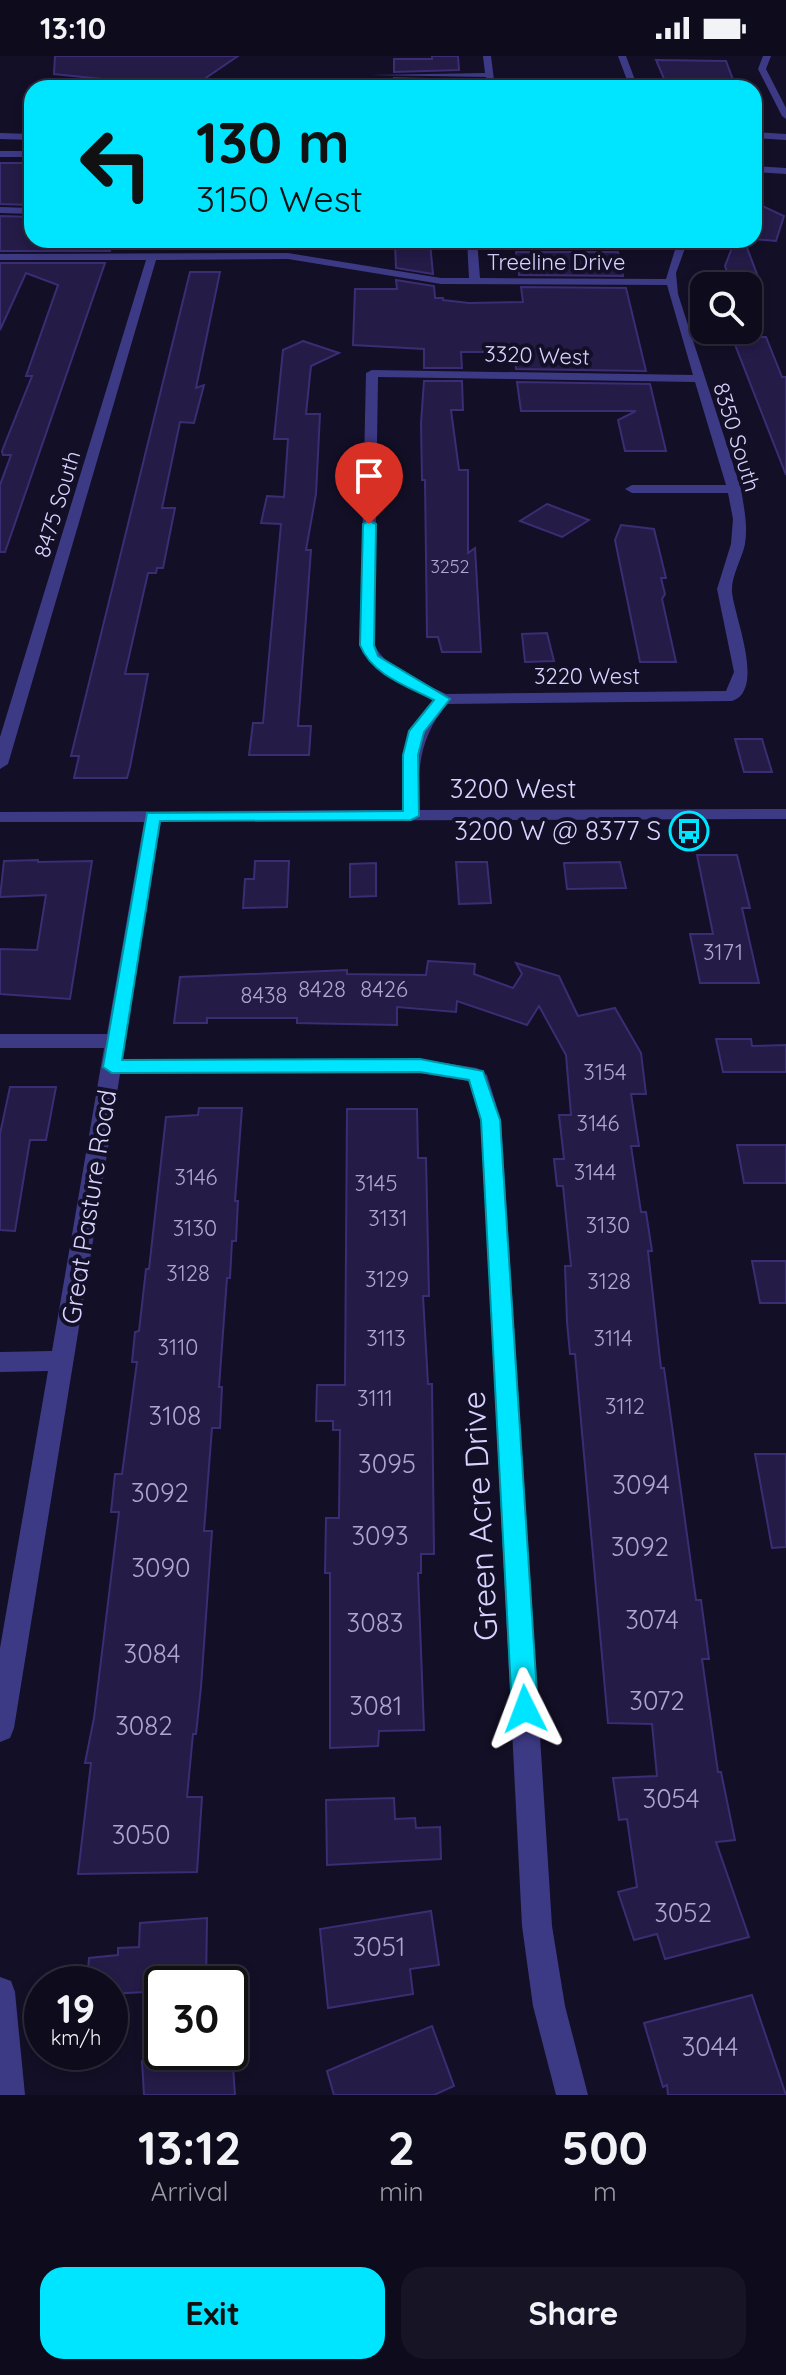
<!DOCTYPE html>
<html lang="en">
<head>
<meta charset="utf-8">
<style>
	body { margin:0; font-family:Quicksand,sans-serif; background:#171425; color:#f1f3f6; height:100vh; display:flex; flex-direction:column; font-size:30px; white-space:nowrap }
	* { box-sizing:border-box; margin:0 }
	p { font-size:26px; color:#9b9ba3 }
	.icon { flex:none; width:44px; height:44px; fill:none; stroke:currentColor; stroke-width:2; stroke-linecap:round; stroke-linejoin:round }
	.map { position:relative; height:2039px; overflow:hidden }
	.panel { display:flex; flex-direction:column; background:#0e0b1c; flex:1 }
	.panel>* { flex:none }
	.guide { position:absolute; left:24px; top:24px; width:738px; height:168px; border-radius:24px; box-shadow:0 4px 12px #0003,0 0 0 2px #2e2b3b; background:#00e5ff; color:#111; overflow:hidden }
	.tools { position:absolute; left:690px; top:216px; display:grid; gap:16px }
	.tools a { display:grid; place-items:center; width:72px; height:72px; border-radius:16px; background:#0e0b1c; box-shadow:0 4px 12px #0003,0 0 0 2px #2e2b3b; font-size:40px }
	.speed { position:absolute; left:24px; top:1910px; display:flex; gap:16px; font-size:40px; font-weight:700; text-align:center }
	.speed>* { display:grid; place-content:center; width:104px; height:104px; border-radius:50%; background:#0e0b1c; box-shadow:0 4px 12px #0003,0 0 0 2px #2e2b3b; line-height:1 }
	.speed small { font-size:20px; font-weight:400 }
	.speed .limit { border:4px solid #111; border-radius:12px; background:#fff; color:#111 }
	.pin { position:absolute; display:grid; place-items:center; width:68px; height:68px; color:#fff; margin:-82px -34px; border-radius:50% 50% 50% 0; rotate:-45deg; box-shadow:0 0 8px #0007 }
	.pin .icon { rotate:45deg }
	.me { position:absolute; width:88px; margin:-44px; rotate:357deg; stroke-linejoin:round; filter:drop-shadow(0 0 6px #0008) }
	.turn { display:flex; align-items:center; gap:28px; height:168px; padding:0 40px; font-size:36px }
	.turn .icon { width:104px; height:104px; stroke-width:2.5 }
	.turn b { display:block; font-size:56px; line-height:68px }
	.eta { display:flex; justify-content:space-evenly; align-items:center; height:136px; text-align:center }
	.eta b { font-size:48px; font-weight:700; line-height:56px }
	.action { display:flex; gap:16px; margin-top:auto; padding:16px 40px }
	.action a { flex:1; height:92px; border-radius:24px; background:#00e5ff; color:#111; font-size:32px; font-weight:700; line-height:92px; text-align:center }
	.action a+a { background:#171425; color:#f1f3f6 }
	.status { display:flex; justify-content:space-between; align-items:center; height:56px; padding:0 40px; background:#0e0b1c; direction:ltr }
	.status svg { height:22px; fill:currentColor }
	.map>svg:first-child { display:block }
</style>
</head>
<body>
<div class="status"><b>13:10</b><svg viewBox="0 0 49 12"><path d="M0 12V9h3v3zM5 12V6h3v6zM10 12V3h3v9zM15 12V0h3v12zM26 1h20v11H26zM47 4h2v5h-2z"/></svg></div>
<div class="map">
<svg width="786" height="2039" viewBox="0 0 786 2039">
	<rect width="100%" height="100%" fill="#130f26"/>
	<!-- building -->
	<g fill="#241b47" stroke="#3b2d73" stroke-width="2">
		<path d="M55 0H238L191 32 54 18Z"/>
		<path d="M432 0H458L459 14 394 16V3H432Z"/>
		<path d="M656 4 726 5 736 32H668Z"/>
		<path d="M394 22 460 24 461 32H394Z"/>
		<path d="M0 107H32V149L0 148Z"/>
		<path d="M754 146 784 160 776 185 754 183Z"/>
		<path d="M0 160 32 161V184H113L110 195H0Z"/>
		<path d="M735 184H744L760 226H731L725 210Z"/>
		<path d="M395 187H430L433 218 396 212Z"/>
		<path d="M516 196H618L623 220 519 219Z"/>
		<path d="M0 207H105L5 496H0V429L11 399H3L2 395 32 320H26L58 229 26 217 0 274Z"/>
		<path d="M190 216H220L196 332 204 329 194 367 180 366 162 452H175L163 512H157L156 517H148L125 618H148L130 711 127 722H74L79 700H71Z"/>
		<path d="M396 224 434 230 435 242H443V244L469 247 523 246 521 231 626 232 646 315 516 313 514 296H461L462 312H424V293L353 289 355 233H397Z"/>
		<path d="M732 281H766L782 321H786V419Z"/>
		<path d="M303 285 339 297 311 310 306 358H320L316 438 306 494H311L298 670H311L309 699H249L253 667H263L281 468 261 467 267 440 284 441 288 383H274L283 294Z"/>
		<path d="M424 325H462L463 354H451L459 414H468V497L475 492 481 596H442L438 581H427L425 424H422L421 367Z"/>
		<path d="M517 326 650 328 666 395H625L618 364 636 355H521Z"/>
		<path d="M547 448 589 464 562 481 520 465Z"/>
		<path d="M621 469 654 473 666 522H661L665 538 662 543 676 606H640L615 484Z"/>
		<path d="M547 577 554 605 525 606 522 578Z"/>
		<path d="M735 683H762L772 716H744Z"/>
		<path d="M697 799H737L750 852H742L759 927H700L690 878H713Z"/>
		<path d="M38 804V806L92 805 70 943 0 938V893L37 894 46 839 0 841 4 805Z"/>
		<path d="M255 805H289L287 851 243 852 245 823H254Z"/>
		<path d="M456 806H487L491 847 459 848Z"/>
		<path d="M620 806 626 832 567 833 564 807Z"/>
		<path d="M376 807V840L350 841V808Z"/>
		<path d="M428 905 475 908 474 918 513 932 522 918 516 907 559 920 578 960 615 952 641 997 646 1038H631L639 1090H631L641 1156H646L652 1195H648L661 1312H664L696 1544H701L709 1603H702L718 1716H721L735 1784 716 1786 749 1881 665 1903 657 1878 634 1884 618 1836 637 1831 627 1763 619 1764 613 1722 657 1720 652 1668 608 1667 575 1298H570L567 1266 565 1210H571L563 1130H557L554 1103H564L559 1059H571L566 999 539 950 527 969 457 945 456 956 397 951V969L297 967V962H207V967H174L180 921 347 914V918L426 919Z"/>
		<path d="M716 983H751L752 990 786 989V1016H723Z"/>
		<path d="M10 1031H56L46 1084H30L15 1175 0 1174V1078Z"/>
		<path d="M199 1052H242L235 1145H238L236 1185H232L230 1222H227L219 1331H222L220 1372H212L204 1475H212L201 1631 196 1678H193L187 1741H202L197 1816 78 1818 91 1707H85L94 1662 119 1456H111L115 1418H122L137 1306H132L135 1276 139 1275 146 1213H149L166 1061 198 1059Z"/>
		<path d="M347 1053H417L418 1102H426L429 1240H423L428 1328H432L434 1498H421V1517H418L424 1674 379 1675 378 1690 330 1692V1517H325L326 1462H339L340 1374H333V1365H316L317 1329H345Z"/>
		<path d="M737 1089H786V1127H744Z"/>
		<path d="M752 1205H786V1247H760Z"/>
		<path d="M755 1398H786V1491L772 1492Z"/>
		<path d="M394 1742 395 1763 415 1762 416 1772 440 1771 441 1803 327 1809 326 1744Z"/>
		<path d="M431 1855 439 1909 410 1913 413 1938 328 1952 320 1873Z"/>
		<path d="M207 1862 206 1928H162V1935L110 1938V1928H87L89 1902 118 1899V1892L139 1891 140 1867Z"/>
		<path d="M752 1939 786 2039H668L667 2029 663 2031 644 1967Z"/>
		<path d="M432 1970 454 2030 434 2039H334L327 2015Z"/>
		<path d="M189 1996H232L235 2039H144L142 2005Z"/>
	</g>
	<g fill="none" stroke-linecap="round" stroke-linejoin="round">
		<!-- minor -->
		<g fill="#3d3a85" fill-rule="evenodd">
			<path d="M483 0H491L495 32H487L486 21 370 19 485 17Z"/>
			<path d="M618 0H626L638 32H630Z"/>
			<path d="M763 0H771L766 13 786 52V63L782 60 758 13Z"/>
			<path d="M754 76 786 78V84L754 82Z"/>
			<path d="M0 77 32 78V84L0 83Z"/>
			<rect x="0" y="95" width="32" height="6"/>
			<path d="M754 110 786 112V118L754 116Z"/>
			<path d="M0 151 32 152V158L0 157Z"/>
			<path d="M467 184H477L480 222 666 223 678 184H688L676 217 678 238 741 433C744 452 748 469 745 488 742 503 731 520 732 536 734 560 766 634 732 645L447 648C420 681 417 712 419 754L786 753V763L161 765 122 1004 420 1003 477 1012 487 1019 501 1064 552 1870 565 1950 588 2039H556L533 1950 522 1870 481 1064 469 1025 420 1017 120 1018 14 1672 10 1682 0 1686V1592L48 1315 0 1316V1296L52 1295 104 992H0V978H107L144 766H0V756L402 754C401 711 405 679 434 644 404 629 376 619 360 589L366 317 372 314 693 319 667 229 441 228 288 203 156 204 8 708 0 713V681L146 204H0V198L288 197 441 222H469ZM378 321 695 326 726 429H632L625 433 632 437H728L733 463 731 488 717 533 734 616 726 635 446 638C420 625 390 616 374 589Z"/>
			<path d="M0 1921 11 1925 15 1936 25 2039H0Z"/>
		</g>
	</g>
	<!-- route -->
	<path fill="#00e5ff" stroke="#0095a6" stroke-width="2" d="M369 465 376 468 374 589 378 600 450 643 424 676 418 699 419 760 411 764 160 765 122 1004 420 1003 483 1015 500 1064 538 1653 534 1662 525 1665 516 1662 512 1653 481 1064 469 1024 420 1016 112 1017 103 1011 147 757 403 755V699L409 675 434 644C407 630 372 619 360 589L363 468Z"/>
	<!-- icons -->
	<defs>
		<symbol id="bus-ring" viewBox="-11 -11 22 22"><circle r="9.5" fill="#130f26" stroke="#00e5ff" stroke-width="1.5"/><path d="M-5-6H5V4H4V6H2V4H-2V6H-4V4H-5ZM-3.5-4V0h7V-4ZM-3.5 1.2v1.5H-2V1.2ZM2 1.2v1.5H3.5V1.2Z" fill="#00e5ff"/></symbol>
	</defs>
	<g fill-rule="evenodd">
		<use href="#bus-ring" x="667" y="753" width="44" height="44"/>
	</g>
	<g text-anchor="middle" stroke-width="8" stroke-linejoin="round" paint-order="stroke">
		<!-- far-number labels -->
		<g font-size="18" fill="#aca6d1">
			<text x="450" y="517">3252</text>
		</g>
		<!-- far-street labels -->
		<g font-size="22" fill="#d9d4ff" stroke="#130f26">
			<text x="556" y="214">Treeline Drive</text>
			<text transform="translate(537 299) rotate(2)" y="8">3320 West</text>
			<text transform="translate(737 381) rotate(73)" y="8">8350 South</text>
			<text transform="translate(57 448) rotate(-73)" y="8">8475 South</text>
			<text x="587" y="628">3220 West</text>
		</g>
		<!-- number labels -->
		<g font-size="22" fill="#aca6d1">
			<text x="723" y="904">3171</text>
			<text x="322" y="941">8428</text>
			<text x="384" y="941">8426</text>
			<text x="264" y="947">8438</text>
			<text x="605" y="1024">3154</text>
			<text x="598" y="1075">3146</text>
			<text x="595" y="1124">3144</text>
			<text x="196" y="1129">3146</text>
			<text x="376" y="1135">3145</text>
			<text x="388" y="1170">3131</text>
			<text x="608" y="1177">3130</text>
			<text x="195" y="1180">3130</text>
			<text x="188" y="1225">3128</text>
			<text x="387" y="1231">3129</text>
			<text x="609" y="1233">3128</text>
			<text x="386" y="1290">3113</text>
			<text x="613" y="1290">3114</text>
			<text x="178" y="1299">3110</text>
			<text x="375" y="1350">3111</text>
			<text x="625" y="1358">3112</text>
		</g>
		<!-- street labels -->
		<g font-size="26" fill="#d9d4ff" stroke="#130f26">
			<text x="513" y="742">3200 West</text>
			<text transform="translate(89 1151) rotate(-81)" y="9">Great Pasture Road</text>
		</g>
		<!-- poi labels -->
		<g font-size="26" fill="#d9d4ff" stroke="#130f26" text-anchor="end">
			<text x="661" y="784">3200 W @ 8377 S</text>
		</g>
		<!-- near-number labels -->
		<g font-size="26" fill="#aca6d1">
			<text x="175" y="1369">3108</text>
			<text x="387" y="1417">3095</text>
			<text x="641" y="1438">3094</text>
			<text x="160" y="1446">3092</text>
			<text x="380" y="1489">3093</text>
			<text x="640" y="1500">3092</text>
			<text x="161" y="1521">3090</text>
			<text x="652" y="1573">3074</text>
			<text x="375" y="1576">3083</text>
			<text x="152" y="1607">3084</text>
			<text x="657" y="1654">3072</text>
			<text x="376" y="1659">3081</text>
			<text x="144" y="1679">3082</text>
			<text x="671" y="1752">3054</text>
			<text x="141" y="1788">3050</text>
			<text x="683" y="1866">3052</text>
			<text x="379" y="1900">3051</text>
			<text x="710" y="2000">3044</text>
		</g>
		<!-- near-street labels -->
		<g font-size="32" fill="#d9d4ff" stroke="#130f26">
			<text transform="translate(480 1460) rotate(-93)" y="11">Green Acre Drive</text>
		</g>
	</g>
</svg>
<div class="tools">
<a><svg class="icon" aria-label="search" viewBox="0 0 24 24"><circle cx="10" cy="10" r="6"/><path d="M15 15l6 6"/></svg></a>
</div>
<div class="speed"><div>19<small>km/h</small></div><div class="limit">30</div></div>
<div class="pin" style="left:369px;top:468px;background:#d93025"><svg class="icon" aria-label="arrive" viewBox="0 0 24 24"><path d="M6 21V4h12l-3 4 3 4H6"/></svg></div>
<svg class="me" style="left:525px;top:1653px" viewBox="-20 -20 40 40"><path d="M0-17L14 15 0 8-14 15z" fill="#00e5ff" stroke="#fff" stroke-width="4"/></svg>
<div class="guide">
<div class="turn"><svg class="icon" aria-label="left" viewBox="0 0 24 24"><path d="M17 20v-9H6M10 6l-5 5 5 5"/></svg><div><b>130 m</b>3150 West</div></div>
</div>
</div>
<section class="panel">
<div class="eta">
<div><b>13:12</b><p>Arrival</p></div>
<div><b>2</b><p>min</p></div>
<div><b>500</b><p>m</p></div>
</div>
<div class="action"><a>Exit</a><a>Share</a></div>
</section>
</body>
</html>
